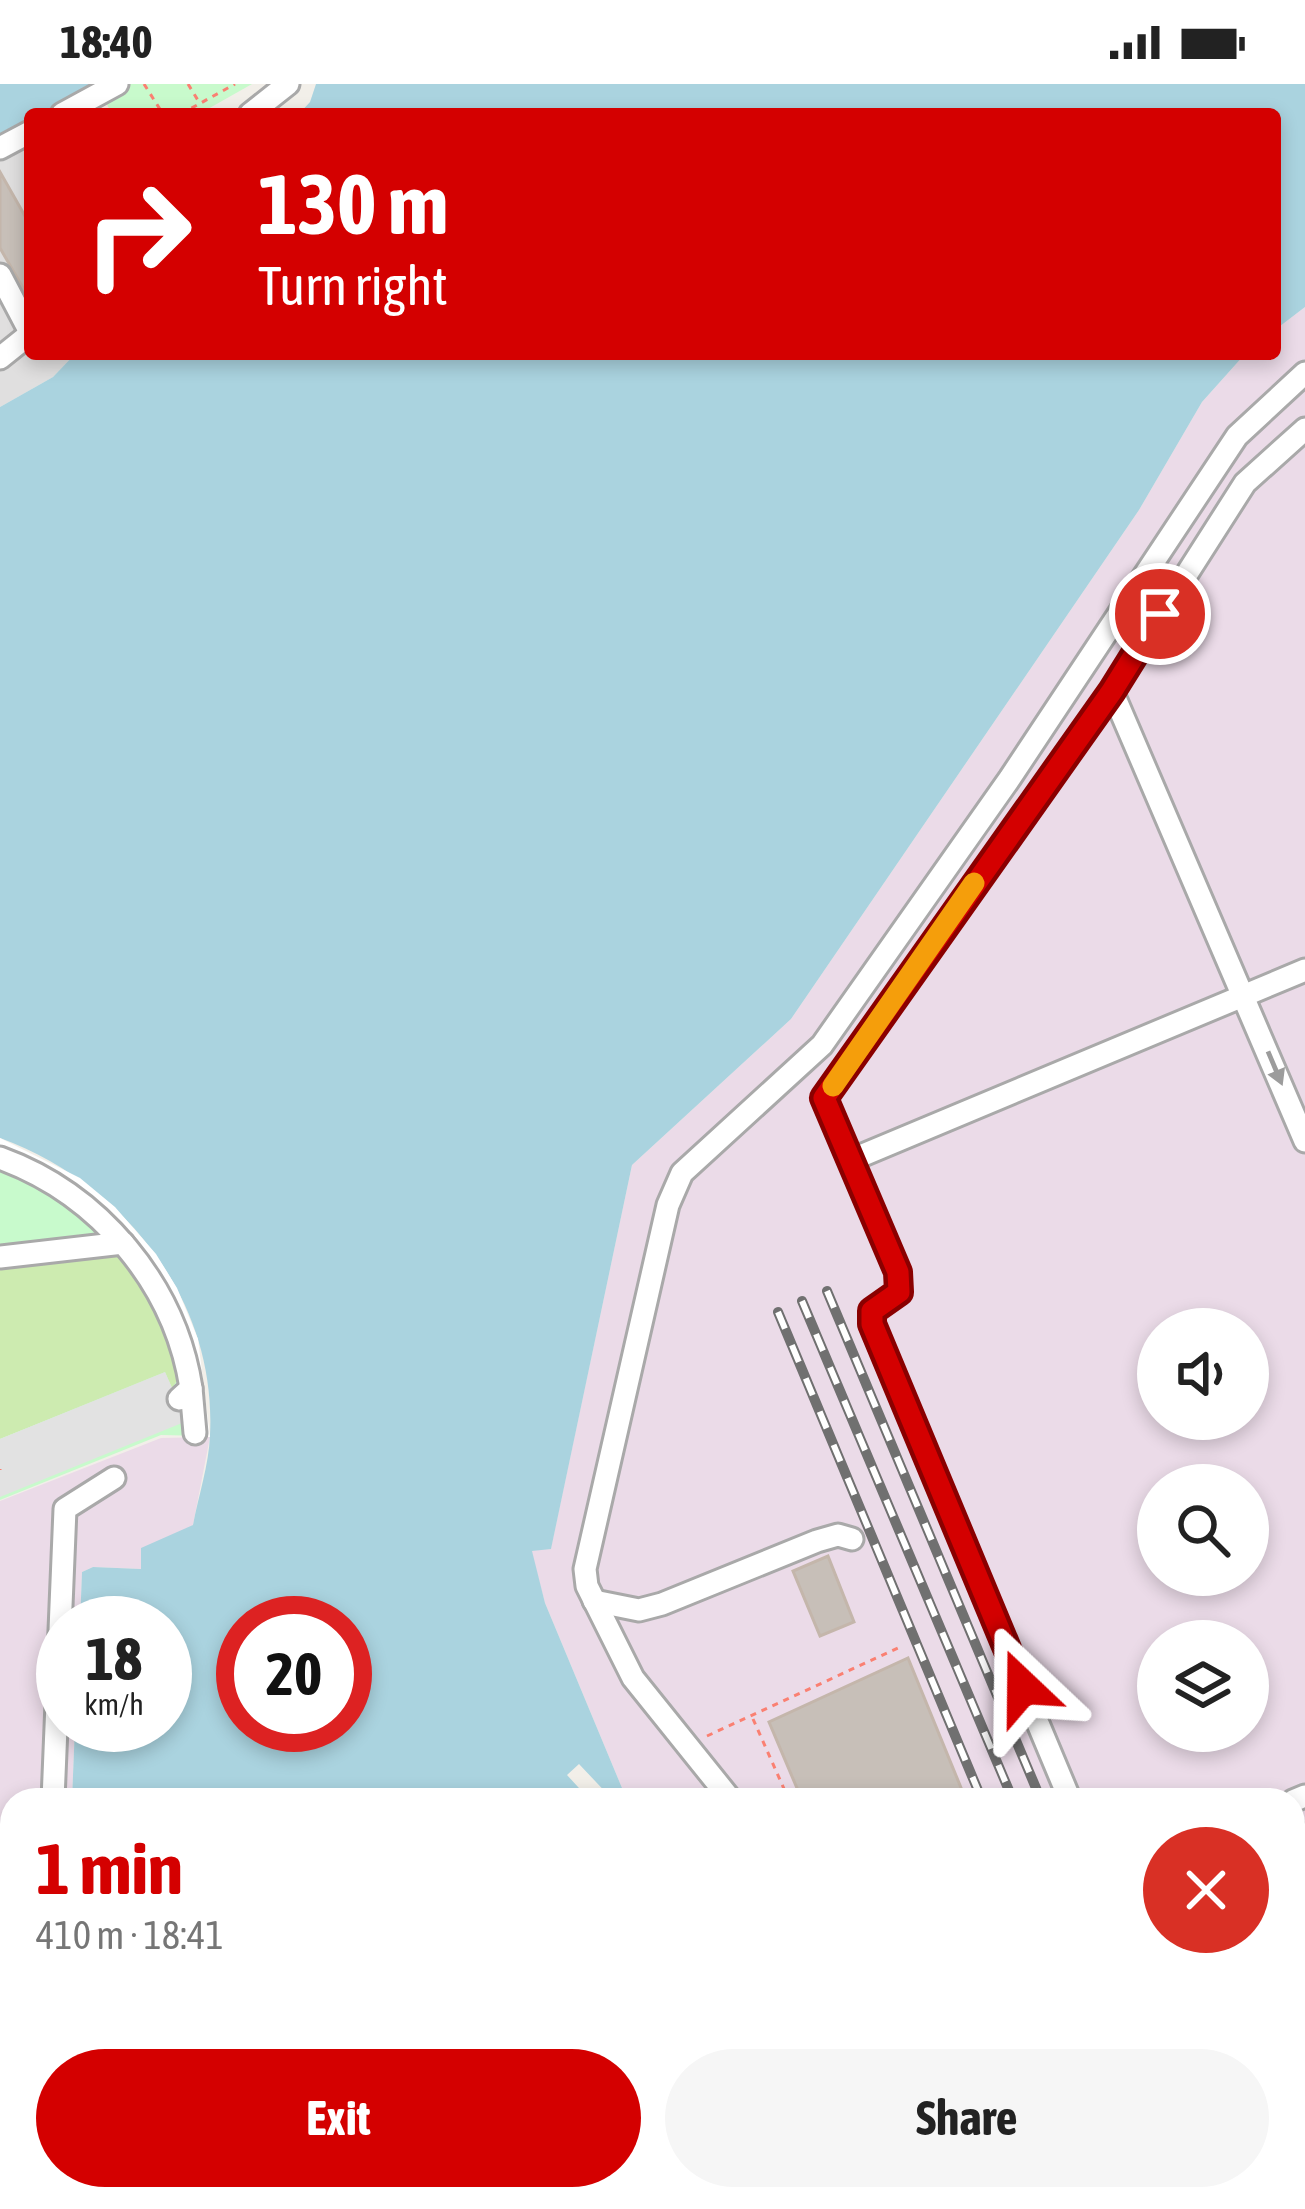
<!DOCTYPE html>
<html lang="en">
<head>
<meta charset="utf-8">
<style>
	body { margin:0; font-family:"Asap Condensed",sans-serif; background:#f6f6f6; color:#222; height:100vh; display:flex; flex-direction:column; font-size:45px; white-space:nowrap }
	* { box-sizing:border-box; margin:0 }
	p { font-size:39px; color:#767676 }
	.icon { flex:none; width:66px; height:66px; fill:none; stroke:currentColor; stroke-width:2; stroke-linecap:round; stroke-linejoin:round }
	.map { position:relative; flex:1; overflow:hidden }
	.sheet { position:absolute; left:0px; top:1704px; width:1305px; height:423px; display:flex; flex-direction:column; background:#fff; border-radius:36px 36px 0 0; box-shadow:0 6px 18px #0003 }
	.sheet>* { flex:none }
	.hud { position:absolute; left:24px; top:24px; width:1257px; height:252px; border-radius:12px; box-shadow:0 6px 18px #0003; background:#d40000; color:#fff; overflow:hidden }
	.buttons { position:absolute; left:1137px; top:1224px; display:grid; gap:24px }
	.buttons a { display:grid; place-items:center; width:132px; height:132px; border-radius:50%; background:#fff; box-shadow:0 6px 18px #0003; font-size:60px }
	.speed { position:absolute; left:36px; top:1512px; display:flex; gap:24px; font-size:60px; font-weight:700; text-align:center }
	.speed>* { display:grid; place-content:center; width:156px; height:156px; border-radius:50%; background:#fff; box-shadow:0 6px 18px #0003; line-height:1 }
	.speed small { font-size:30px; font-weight:400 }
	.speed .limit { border:18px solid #d22; background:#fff; color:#111 }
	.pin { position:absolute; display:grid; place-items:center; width:102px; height:102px; color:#fff; margin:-51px; border:6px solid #fff; border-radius:50%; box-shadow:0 3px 12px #0007 }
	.me { position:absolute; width:132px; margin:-66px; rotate:337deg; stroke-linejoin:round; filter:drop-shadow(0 0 9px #0008) }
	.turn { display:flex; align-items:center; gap:42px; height:252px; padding:0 36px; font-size:54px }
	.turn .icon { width:156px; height:156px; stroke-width:2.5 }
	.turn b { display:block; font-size:84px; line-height:102px }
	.round { display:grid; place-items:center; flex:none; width:126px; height:126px; border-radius:63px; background:#f6f6f6 }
	.overview { display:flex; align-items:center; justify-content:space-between; height:204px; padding:0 36px }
	h1 { font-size:72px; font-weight:700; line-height:90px; color:#d40000 }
	.cta { display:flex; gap:24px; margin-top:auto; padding:24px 36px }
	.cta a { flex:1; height:138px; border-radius:72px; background:#d40000; color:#fff; font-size:48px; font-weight:700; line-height:138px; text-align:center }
	.cta a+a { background:#f6f6f6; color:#222 }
	.status { display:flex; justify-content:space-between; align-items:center; height:84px; padding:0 60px; background:#fff; direction:ltr }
	.status svg { height:33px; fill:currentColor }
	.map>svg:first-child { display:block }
</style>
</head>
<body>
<div class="status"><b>18:40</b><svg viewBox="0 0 49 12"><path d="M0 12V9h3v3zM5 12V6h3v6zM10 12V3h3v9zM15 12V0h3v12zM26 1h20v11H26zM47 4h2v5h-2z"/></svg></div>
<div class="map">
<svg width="1305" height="2125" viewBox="0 0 1305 2125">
	<rect width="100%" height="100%" fill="#f2efe9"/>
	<!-- residential -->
	<path fill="#e0dfdf" d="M30 35V270H75L53 293 0 323V51Z"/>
	<!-- industrial -->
	<g fill="#ebdbe8" fill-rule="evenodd">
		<path d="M1305 223V2125H631L632 2115H1293V1716H627L545 1519 531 1467 551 1464 632 1081 791 935 1139 426 1202 318 1245 270H1275V246ZM1158 1245H1248V1335H1158ZM1158 1401H1248V1491H1158ZM1158 1557H1248V1647H1158Z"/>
		<path d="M210 1353 193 1441 141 1485 93 1483 82 1488 80 1539H63V1641H75L72 1716H12V2115H54V2125H0V1417L161 1354Z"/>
	</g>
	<!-- grass -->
	<path fill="#cdebb0" d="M123 1169 157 1217 180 1292 172 1305 165 1289 0 1355V1178Z"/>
	<!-- park -->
	<g fill="#c8facc">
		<path d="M96 0H252L199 30H112Z"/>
		<path d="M0 1063C120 1102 208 1227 204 1352L161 1351 0 1416V1355L165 1288 172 1304 180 1292 167 1240 123 1169 0 1178Z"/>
	</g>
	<!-- parking -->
	<path fill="#e2e2e2" d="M165 1288 187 1337 0 1413V1355Z"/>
	<!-- water -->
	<g fill="#aad3df" fill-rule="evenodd">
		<path d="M0 0H93L39 30H30V35L0 51Z"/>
		<path d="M316 0H1305V223L1275 246V30H299L310 18Z"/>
		<path d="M75 270H1245L1202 318 1139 426 791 935 632 1081 551 1465 532 1467 545 1519 627 1716H613L579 1680 567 1691 590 1716H72L75 1641H165V1539H80L82 1488 93 1483 141 1485V1464L193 1441C198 1413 209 1381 210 1351 217 1215 123 1099 0 1054V323L53 293ZM243 1539H345V1641H243Z"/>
		<path d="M54 2115H632L631 2125H54Z"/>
	</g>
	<!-- pier -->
	<path fill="#fff" d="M0 1054 80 1094 115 1123 156 1170 177 1204 198 1255 210 1353 204 1352 205 1318 189 1252 147 1172 84 1108 48 1084 0 1063Z"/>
	<!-- building -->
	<g fill="#c7bfb8" stroke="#c4b6ab" stroke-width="3">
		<path d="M0 88 30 141V216L0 164Z"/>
		<path d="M828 1472 854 1538 820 1552 793 1487Z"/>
		<path d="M908 1574 966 1716H802L769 1638Z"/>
	</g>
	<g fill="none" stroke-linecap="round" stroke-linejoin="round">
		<defs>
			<g id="minor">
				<path d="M62 30 117 0"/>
				<path d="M250 30 288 0"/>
				<path d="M0 64 30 48"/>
				<path d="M0 191 30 248"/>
				<path d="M0 274 30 250"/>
				<path d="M1112 607 1305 1057"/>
				<path d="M0 1074C99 1110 175 1200 191 1304L179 1315"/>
				<path d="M851 1076 1305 886"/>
				<path d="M0 1173 123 1159"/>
				<path d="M191 1304 195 1349"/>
				<path d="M594 1517 639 1526 662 1520 817 1457 838 1451 852 1455"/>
				<path d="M53 1716 65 1425 114 1394"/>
				<path d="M731 1716 633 1594 587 1502 585 1485 668 1121 682 1089 822 961 1010 694 1237 352 1305 289"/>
				<path d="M1070 1716 871 1240 872 1227 899 1208 898 1188 824 1014 1112 607 1245 399 1305 345"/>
				<path d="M1293 1717 1305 1712"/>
				<path d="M1293 1757 1305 1751"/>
				<path d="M1228 2115 1232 2125"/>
				<path d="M34 2125V2115"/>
				<path d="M802 2125V2115"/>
			</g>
		</defs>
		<!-- minor casing -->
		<use href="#minor" stroke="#a9a9a9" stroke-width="27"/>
		<!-- path -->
		<g stroke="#fa8072" stroke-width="3" stroke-dasharray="6 6" stroke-linecap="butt">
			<path d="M144 0 163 30"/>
			<path d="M188 0 199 18"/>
			<path d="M181 30 235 0"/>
			<path d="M0 1385V1386"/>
			<path d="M753 1635 789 1716"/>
			<path d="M707 1652 898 1564"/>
		</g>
		<!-- minor -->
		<use href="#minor" stroke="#fff" stroke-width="21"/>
		<defs>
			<g id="rail">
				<path d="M827 1207 1041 1716"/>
				<path d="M802 1217 1013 1716"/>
				<path d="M778 1228 982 1716"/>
				<path d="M1124 2115 1128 2125"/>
				<path d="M1165 2115 1169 2125"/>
				<path d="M1199 2115 1202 2125"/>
			</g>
		</defs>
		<!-- rail casing -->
		<use href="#rail" stroke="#707070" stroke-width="10"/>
		<!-- rail -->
		<use href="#rail" stroke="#fff" stroke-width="6" stroke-dasharray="18" stroke-linecap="butt"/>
	</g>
	<!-- one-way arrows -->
	<defs><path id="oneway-solid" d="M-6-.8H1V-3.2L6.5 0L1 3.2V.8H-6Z" transform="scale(3)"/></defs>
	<use fill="#9c9c9c" href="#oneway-solid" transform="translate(1275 984) rotate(67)"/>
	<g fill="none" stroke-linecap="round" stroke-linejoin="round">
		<defs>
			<path id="route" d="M1023 1603 872 1240V1227L899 1208 898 1188 824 1014 1112 607 1160 530"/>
		</defs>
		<!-- route casing -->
		<use href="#route" stroke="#8a0000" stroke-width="30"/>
		<!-- route -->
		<use href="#route" stroke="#d40000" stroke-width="21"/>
		<!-- slow -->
		<path stroke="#f59e0b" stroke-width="21" d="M833 1002 974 799"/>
	</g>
</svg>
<div class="buttons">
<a><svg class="icon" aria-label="sound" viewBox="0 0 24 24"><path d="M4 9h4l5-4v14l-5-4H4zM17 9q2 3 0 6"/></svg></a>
<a><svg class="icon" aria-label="search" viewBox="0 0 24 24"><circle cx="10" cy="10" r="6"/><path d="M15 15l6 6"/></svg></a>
<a><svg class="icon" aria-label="layers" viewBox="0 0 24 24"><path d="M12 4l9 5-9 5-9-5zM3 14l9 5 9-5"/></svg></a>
</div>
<div class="speed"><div>18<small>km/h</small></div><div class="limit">20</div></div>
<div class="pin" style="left:1160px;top:530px;background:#d93025"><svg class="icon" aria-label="arrive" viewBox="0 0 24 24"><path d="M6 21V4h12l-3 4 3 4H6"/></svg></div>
<svg class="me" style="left:1023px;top:1603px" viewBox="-20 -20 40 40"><path d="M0-17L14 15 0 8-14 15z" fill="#d40000" stroke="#fff" stroke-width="4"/></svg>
<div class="hud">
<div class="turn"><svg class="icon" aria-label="right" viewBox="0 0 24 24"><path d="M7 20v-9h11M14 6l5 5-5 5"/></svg><div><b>130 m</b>Turn right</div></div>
</div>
<section class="sheet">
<div class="overview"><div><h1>1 min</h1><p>410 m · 18:41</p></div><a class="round" style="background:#d93025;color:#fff"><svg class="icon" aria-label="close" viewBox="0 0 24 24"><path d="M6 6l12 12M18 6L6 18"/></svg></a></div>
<div class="cta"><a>Exit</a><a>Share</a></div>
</section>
</div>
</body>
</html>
